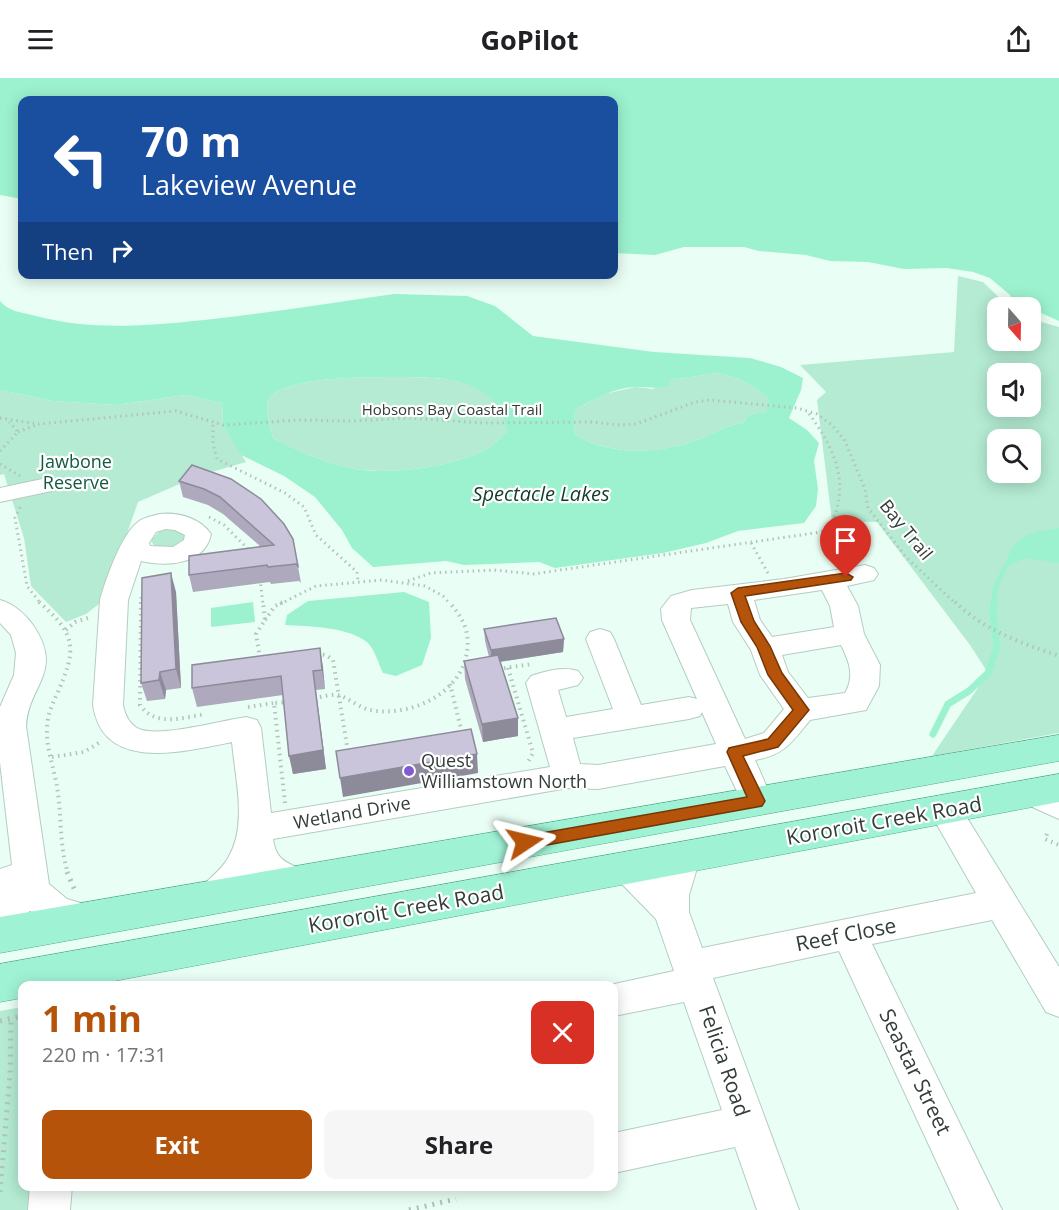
<!DOCTYPE html>
<html lang="en">
<head>
<meta charset="utf-8">
<style>
	body { margin:0; font-family:"Open Sans",sans-serif; background:#f6f6f6; color:#202124; height:100vh; display:flex; flex-direction:column; font-size:22px; white-space:nowrap }
	* { box-sizing:border-box; margin:0 }
	p { font-size:20px; color:#757577 }
	.icon { flex:none; width:33px; height:33px; fill:none; stroke:currentColor; stroke-width:2; stroke-linecap:round; stroke-linejoin:round }
	.map { position:relative; flex:1; overflow:hidden }
	.side { position:absolute; left:18px; top:903px; width:600px; height:210px; display:flex; flex-direction:column; background:#fff; border-radius:12px; box-shadow:0 3px 15px #0003 }
	.side>* { flex:none }
	.top-card { position:absolute; left:18px; top:18px; width:600px; height:183px; border-radius:12px; box-shadow:0 3px 15px #0003; background:#1a4fa0; color:#fff; overflow:hidden }
	.needle { width:39px; rotate:160deg }
	.tools { position:absolute; left:987px; top:219px; display:grid; gap:12px }
	.tools a { display:grid; place-items:center; width:54px; height:54px; border-radius:12px; background:#fff; box-shadow:0 3px 15px #0003; font-size:30px }
	.pin { position:absolute; display:grid; place-items:center; width:51px; height:51px; color:#fff; margin:-62px -26px; border-radius:50% 50% 50% 0; rotate:-45deg; box-shadow:0 0 6px #0007 }
	.pin .icon { rotate:45deg }
	.me { position:absolute; width:66px; margin:-33px; rotate:80deg; stroke-linejoin:round; filter:drop-shadow(0 0 4px #0008) }
	.turn { display:flex; align-items:center; gap:21px; height:126px; padding:0 24px; font-size:27px }
	.turn .icon { width:78px; height:78px; stroke-width:2.5 }
	.turn b { display:block; font-size:42px; line-height:51px }
	.then { display:flex; align-items:center; height:57px; padding:0 24px; background:#0003; gap:12px; font-size:22px }
	.round { display:grid; place-items:center; flex:none; width:63px; height:63px; border-radius:12px; background:#f6f6f6 }
	.head { display:flex; align-items:center; justify-content:space-between; height:102px; padding:0 24px }
	h1 { font-size:36px; font-weight:700; line-height:45px; color:#b45309 }
	.cta { display:flex; gap:12px; margin-top:auto; padding:12px 24px }
	.cta a { flex:1; height:69px; border-radius:12px; background:#b45309; color:#fff; font-size:24px; font-weight:700; line-height:69px; text-align:center }
	.cta a+a { background:#f6f6f6; color:#202124 }
	header { display:flex; justify-content:space-between; align-items:center; height:78px; padding:0 24px; background:#fff; font-size:27px; font-weight:700 }
	.map>svg:first-child { display:block }
</style>
</head>
<body>
<header><svg class="icon" aria-label="menu" viewBox="0 0 24 24"><path d="M4 6h16M4 12h16M4 18h16"/></svg>GoPilot<svg class="icon" aria-label="share" viewBox="0 0 24 24"><path d="M12 15V3M7 8l5-5 5 5M5 13v7h14v-7"/></svg></header>
<div class="map">
<svg width="1059" height="1132" viewBox="0 0 1059 1132">
	<rect width="100%" height="100%" fill="#e9fef4"/>
	<!-- green -->
	<g fill="#b4ebd2" fill-rule="evenodd">
		<path d="M958 198 983 204 1009 229 998 230V262H1030L1031 241 1059 249V655L932 678 988 595 970 567 877 444 832 443 817 322 826 314 800 287 954 274ZM998 296H1030V328H998ZM998 362H1030V394H998Z"/>
		<path d="M718 295C739 300 754 306 769 321L768 334 750 336 743 345C727 347 716 355 700 361 660 376 612 379 574 356L575 332 604 316 636 309 653 311 670 302Z"/>
		<path d="M387 299C420 299 483 296 501 331 505 337 506 346 507 354 501 358 496 365 490 369 458 389 382 399 346 389 321 383 296 372 273 360 271 350 265 334 268 324 276 298 363 300 387 299Z"/>
		<path d="M0 312 53 323 116 327 185 317 222 325 223 347 246 384 198 398 138 424 104 522 86 536 66 544 31 508 24 460 4 396 0 397Z"/>
		<path d="M176 450 188 458 178 470H155L151 462 160 453Z"/>
		<path d="M22 929V1108L32 1109 30 1132H0V933Z"/>
	</g>
	<!-- water -->
	<g fill="#9cf2ce" fill-rule="evenodd">
		<path d="M0 0H1059V243L1012 222 1010 217 990 200 973 194 947 190 904 191 868 184 830 183 806 177 759 173 744 169H684L655 177 614 175V22H22V121L0 117Z"/>
		<path d="M394 216 467 218 495 228 533 258 654 274 750 280 781 289 803 300 801 312 789 340 807 352 819 365 814 383 818 411 816 428 804 445 738 453 706 465 663 475 555 490 539 484 464 487 446 483 373 489 352 470 342 452 315 419 284 398 241 377 223 347 222 325 185 317 116 327 53 323 0 312V223C8 233 20 234 32 237 91 253 144 248 204 242 268 235 331 225 394 216ZM718 295C739 300 754 306 769 321L767 334 750 336 743 345C727 347 716 355 700 361 660 376 611 379 574 356L575 332C594 321 613 310 636 309 648 309 657 311 669 308L670 302ZM387 299C432 299 499 295 507 354 501 358 496 365 490 369 458 389 382 399 346 389 321 383 296 372 273 360 271 350 265 334 268 324 276 298 363 300 387 299Z"/>
		<path d="M1059 450V485L1026 480 1005 489C1012 457 1030 454 1059 450Z"/>
		<path d="M404 514 429 524 431 560 422 587 396 598 383 595C379 587 375 572 368 565 350 549 308 548 285 547L287 537 308 523Z"/>
		<path d="M253 524 255 544 211 549V530Z"/>
	</g>
	<g fill="none" stroke-linecap="round" stroke-linejoin="round">
		<!-- stream-far1 -->
		<path stroke="#9cf2ce" stroke-width="5" d="M994 526 995 511 1005 489"/>
		<!-- stream -->
		<path stroke="#9cf2ce" stroke-width="7" d="M933 656 948 626 969 613 988 595 997 569 993 539 994 524"/>
		<defs>
			<g id="minor">
				<path d="M47 400 56 402 59 407 56 412 0 424V410Z"/>
				<path d="M160 436C179 434 200 440 211 456 205 487 166 489 141 483L128 522 123 627C125 638 131 649 142 652 166 658 220 643 246 639L257 642 261 650 271 735 550 689 526 605 531 598C546 593 563 588 578 593L583 600 578 607 558 612 566 639 613 631 586 561 590 554 600 551 610 554 614 561 641 627 689 619 697 621 662 542 661 531 671 518 692 512 784 501 865 487 874 490 878 496 874 502 847 508 858 528 864 556 880 587 879 608 866 632 810 642C792 664 785 677 755 682L773 723 768 732 757 736 746 732 725 688 598 711 568 710 273 761C277 793 301 781 312 805L307 815 295 819 256 802 254 799C237 816 226 838 200 829L195 819C203 803 220 795 228 780 248 747 235 700 232 664 186 673 103 696 93 627L100 522C106 501 121 457 138 444 144 439 153 438 160 436ZM166 451 175 452 185 457 184 462 173 469 150 468 149 465 156 454ZM822 512 830 528 834 549 772 559 760 542 754 522ZM728 526 733 544 751 572 760 597 784 631 764 655 745 661 690 542 691 530ZM841 567C849 583 855 598 845 615L808 620 788 594 782 577ZM702 634 716 666 598 687 580 686 573 660 689 641 700 638Z"/>
				<path d="M0 522C14 526 24 535 33 547 65 594 28 607 26 648L49 806 67 821 101 831 106 842 101 853 88 857 71 853 42 842 30 833 13 851 0 855V791L12 787 0 684V629L14 597 16 575 11 557 0 545Z"/>
				<path d="M1032 703 1059 714V741L1021 724 1016 715 1021 706Z"/>
				<path d="M944 718 956 722 1059 889V939L1046 934 992 842 872 866 1002 1132H959L839 873 713 900 799 1132H757L735 1069 614 1095V1055L722 1032 684 924 614 938V908H605L674 893 656 841 616 800 611 790 616 780C636 773 646 785 660 799L671 770 683 766 695 770 700 780 689 817V834L702 870 976 815 928 731 932 722Z"/>
				<path d="M30 1108H72L70 1132H28Z"/>
			</g>
			<g id="major">
				<path d="M1059 657V683L0 875V839Z"/>
				<path d="M1059 696V724L88 908H22V920L0 924V886Z"/>
			</g>
		</defs>
		<!-- minor casing -->
		<use href="#minor" stroke="#b4cdc1" stroke-width="2"/>
		<!-- major casing -->
		<use href="#major" stroke="#51ad8b" stroke-width="1"/>
		<!-- path-far2 -->
		<g stroke="#b2c3bb" stroke-width="3" stroke-dasharray="1.5 4" stroke-linecap="butt">
			<path d="M0 340 39 346 176 333 223 347 299 342 349 343 409 340 484 345 594 344 619 347 636 346 695 324 710 322 797 330 817 336 832 347 844 361 865 411 868 430 906 479 956 526"/>
			<path d="M213 347V366L217 381 285 415 304 429 316 457 357 494 358 503"/>
			<path d="M18 354 36 347"/>
			<path d="M0 373 18 354 9 344"/>
			<path d="M0 386 20 398"/>
			<path d="M20 429 15 440 27 508 41 526"/>
			<path d="M209 439 224 447 249 472"/>
			<path d="M751 465 768 495"/>
			<path d="M260 501 263 526"/>
			<path d="M408 503 431 495 494 492 533 496 828 453C852 407 836 372 807 333"/>
			<path d="M141 526V515"/>
			<path d="M280 526 316 508 382 502 425 508 443 518 450 526"/>
		</g>
		<!-- path-far1 -->
		<g stroke="#b2c3bb" stroke-width="4" stroke-dasharray="1.5 4.5" stroke-linecap="butt">
			<path d="M39 524C77 557 77 571 57 616 52 627 47 638 47 651 46 670 54 690 57 709 62 738 59 768 68 795"/>
			<path d="M141 524 140 627C155 649 182 640 205 636"/>
			<path d="M955 524C984 552 1021 565 1059 578"/>
			<path d="M265 542 275 528 283 524"/>
			<path d="M66 552 75 544 91 539"/>
			<path d="M317 576 326 577 333 582 348 674"/>
			<path d="M260 580 256 556 265 542 263 524"/>
			<path d="M508 590 533 675 528 684"/>
			<path d="M498 591 532 586"/>
			<path d="M450 606 462 655"/>
			<path d="M314 620C322 619 334 615 341 618 351 622 360 630 370 632 406 639 453 620 465 583 472 558 465 542 449 524"/>
			<path d="M248 629 274 625"/>
			<path d="M52 679 84 674 102 663"/>
			<path d="M285 725 274 625 289 624"/>
			<path d="M1047 756 1045 761 1059 767"/>
		</g>
		<!-- path -->
		<g stroke="#b2c3bb" stroke-width="5" stroke-dasharray="2 6" stroke-linecap="butt">
			<path d="M67 794 76 815"/>
			<path d="M0 943 22 938"/>
			<path d="M0 1114 10 996 11 941"/>
			<path d="M409 1132 456 1121"/>
		</g>
		<!-- minor -->
		<use href="#minor" fill="#fff" fill-rule="evenodd"/>
		<!-- major -->
		<use href="#major" fill="#a0f2d4" fill-rule="evenodd"/>
	</g>
	<!-- wall -->
	<g fill="#aea9bc">
		<path d="M192 387 293 461 301 505 299 503 271 506 270 504 193 514 189 497 260 468 223 436 208 427 183 419 179 403Z"/>
		<path d="M176 514 181 610 166 612 165 621 147 623 141 605Z"/>
		<path d="M484 551 564 561 563 574 500 584 518 640V658L483 664 465 601 464 583 489 579 485 563Z"/>
		<path d="M320 570 325 611 316 612 326 691 293 696 283 617 197 629 192 610Z"/>
	</g>
	<!-- shaded-wall -->
	<g fill="#8d8a99">
		<path d="M171 495 176 514 181 610 176 591Z"/>
		<path d="M564 561 563 574 491 585V572Z"/>
		<path d="M320 570 323 589 325 611 322 592Z"/>
		<path d="M313 593 326 691 293 696 289 678Z"/>
		<path d="M160 594 166 612 165 621 159 602Z"/>
		<path d="M518 640V658L483 664 482 646Z"/>
		<path d="M477 676 478 695 343 719 340 700Z"/>
	</g>
	<!-- building -->
	<g fill="#cac5db" stroke="#8d8a99" stroke-width="1.5">
		<path d="M192 387 231 401 261 421 284 446 293 461 298 488 296 486 268 489 267 487 189 497V478L274 467 220 419 204 411 179 403Z"/>
		<path d="M171 495 176 591 160 594 159 602 141 605 142 500Z"/>
		<path d="M556 540 564 561 491 572 484 551Z"/>
		<path d="M320 570 322 592 313 593 323 672 289 678 281 598 192 610V587Z"/>
		<path d="M498 577 518 640 482 646 464 583Z"/>
		<path d="M471 651 477 676 340 700 336 673Z"/>
	</g>
	<!-- route -->
	<path fill="#b45309" stroke="#753606" stroke-width="1.5" d="M846 495 853 499 851 502 745 518 754 543 770 568 782 595 809 632 778 669 743 678 765 723 762 728 525 771 520 769 517 764 520 760 525 758 747 719 727 674 729 670 768 661 793 632 768 597 757 569 741 544 731 515 738 510Z"/>
	<!-- markers -->
	<circle fill="#8359d3" stroke="#fff" stroke-width="2" cx="409" cy="693" r="6"/>
	<g text-anchor="middle" stroke-width="4.5" stroke-linejoin="round" paint-order="stroke">
		<!-- far-street labels -->
		<g font-size="15" fill="#333d39" stroke="#fff">
			<text x="452" y="337">Hobsons Bay Coastal Trail</text>
		</g>
		<!-- park labels -->
		<g font-size="18" fill="#145841" stroke="#fff">
			<text x="76" y="390">Jawbone<tspan x="76" dy="21">Reserve</tspan></text>
		</g>
		<!-- street labels -->
		<g font-size="18" fill="#333d39" stroke="#fff">
			<text transform="translate(906 452) rotate(51)" y="6">Bay Trail</text>
			<text transform="translate(352 735) rotate(-10)" y="6">Wetland Drive</text>
		</g>
		<!-- poi labels -->
		<g font-size="18" fill="#333d39" stroke="#fff" text-anchor="start">
			<text x="421" y="689">Quest<tspan x="421" dy="21">Williamstown North</tspan></text>
		</g>
		<!-- water labels -->
		<g font-size="20" font-style="italic" fill="#153b2d" stroke="#fff">
			<text x="541" y="423">Spectacle Lakes</text>
		</g>
		<!-- near-street labels -->
		<g font-size="21" fill="#333d39" stroke="#fff">
			<text transform="translate(884 743) rotate(-10)" y="7">Kororoit Creek Road</text>
			<text transform="translate(406 831) rotate(-10)" y="7">Kororoit Creek Road</text>
			<text transform="translate(846 857) rotate(-11)" y="7">Reef Close</text>
			<text transform="translate(724 983) rotate(71)" y="7">Felicia Road</text>
			<text transform="translate(915 994) rotate(64)" y="7">Seastar Street</text>
		</g>
	</g>
</svg>
<div class="tools">
<a><svg class="needle" viewBox="-14 -14 28 28"><path d="M0-13l5 13h-10z" fill="#e53935"/><path d="M0 13l5-13h-10z" fill="#757577"/></svg></a>
<a><svg class="icon" aria-label="sound" viewBox="0 0 24 24"><path d="M4 9h4l5-4v14l-5-4H4zM17 9q2 3 0 6"/></svg></a>
<a><svg class="icon" aria-label="search" viewBox="0 0 24 24"><circle cx="10" cy="10" r="6"/><path d="M15 15l6 6"/></svg></a>
</div>
<div class="pin" style="left:846px;top:499px;background:#d93025"><svg class="icon" aria-label="arrive" viewBox="0 0 24 24"><path d="M6 21V4h12l-3 4 3 4H6"/></svg></div>
<svg class="me" style="left:525px;top:764px" viewBox="-20 -20 40 40"><path d="M0-17L14 15 0 8-14 15z" fill="#b45309" stroke="#fff" stroke-width="4"/></svg>
<div class="top-card">
<div class="turn"><svg class="icon" aria-label="left" viewBox="0 0 24 24"><path d="M17 20v-9H6M10 6l-5 5 5 5"/></svg><div><b>70 m</b>Lakeview Avenue</div></div>
<div class="then">Then<svg class="icon" aria-label="right" viewBox="0 0 24 24"><path d="M7 20v-9h11M14 6l5 5-5 5"/></svg></div>
</div>
<section class="side">
<div class="head"><div><h1>1 min</h1><p>220 m · 17:31</p></div><a class="round" style="background:#d93025;color:#fff"><svg class="icon" aria-label="close" viewBox="0 0 24 24"><path d="M6 6l12 12M18 6L6 18"/></svg></a></div>
<div class="cta"><a>Exit</a><a>Share</a></div>
</section>
</div>
</body>
</html>
